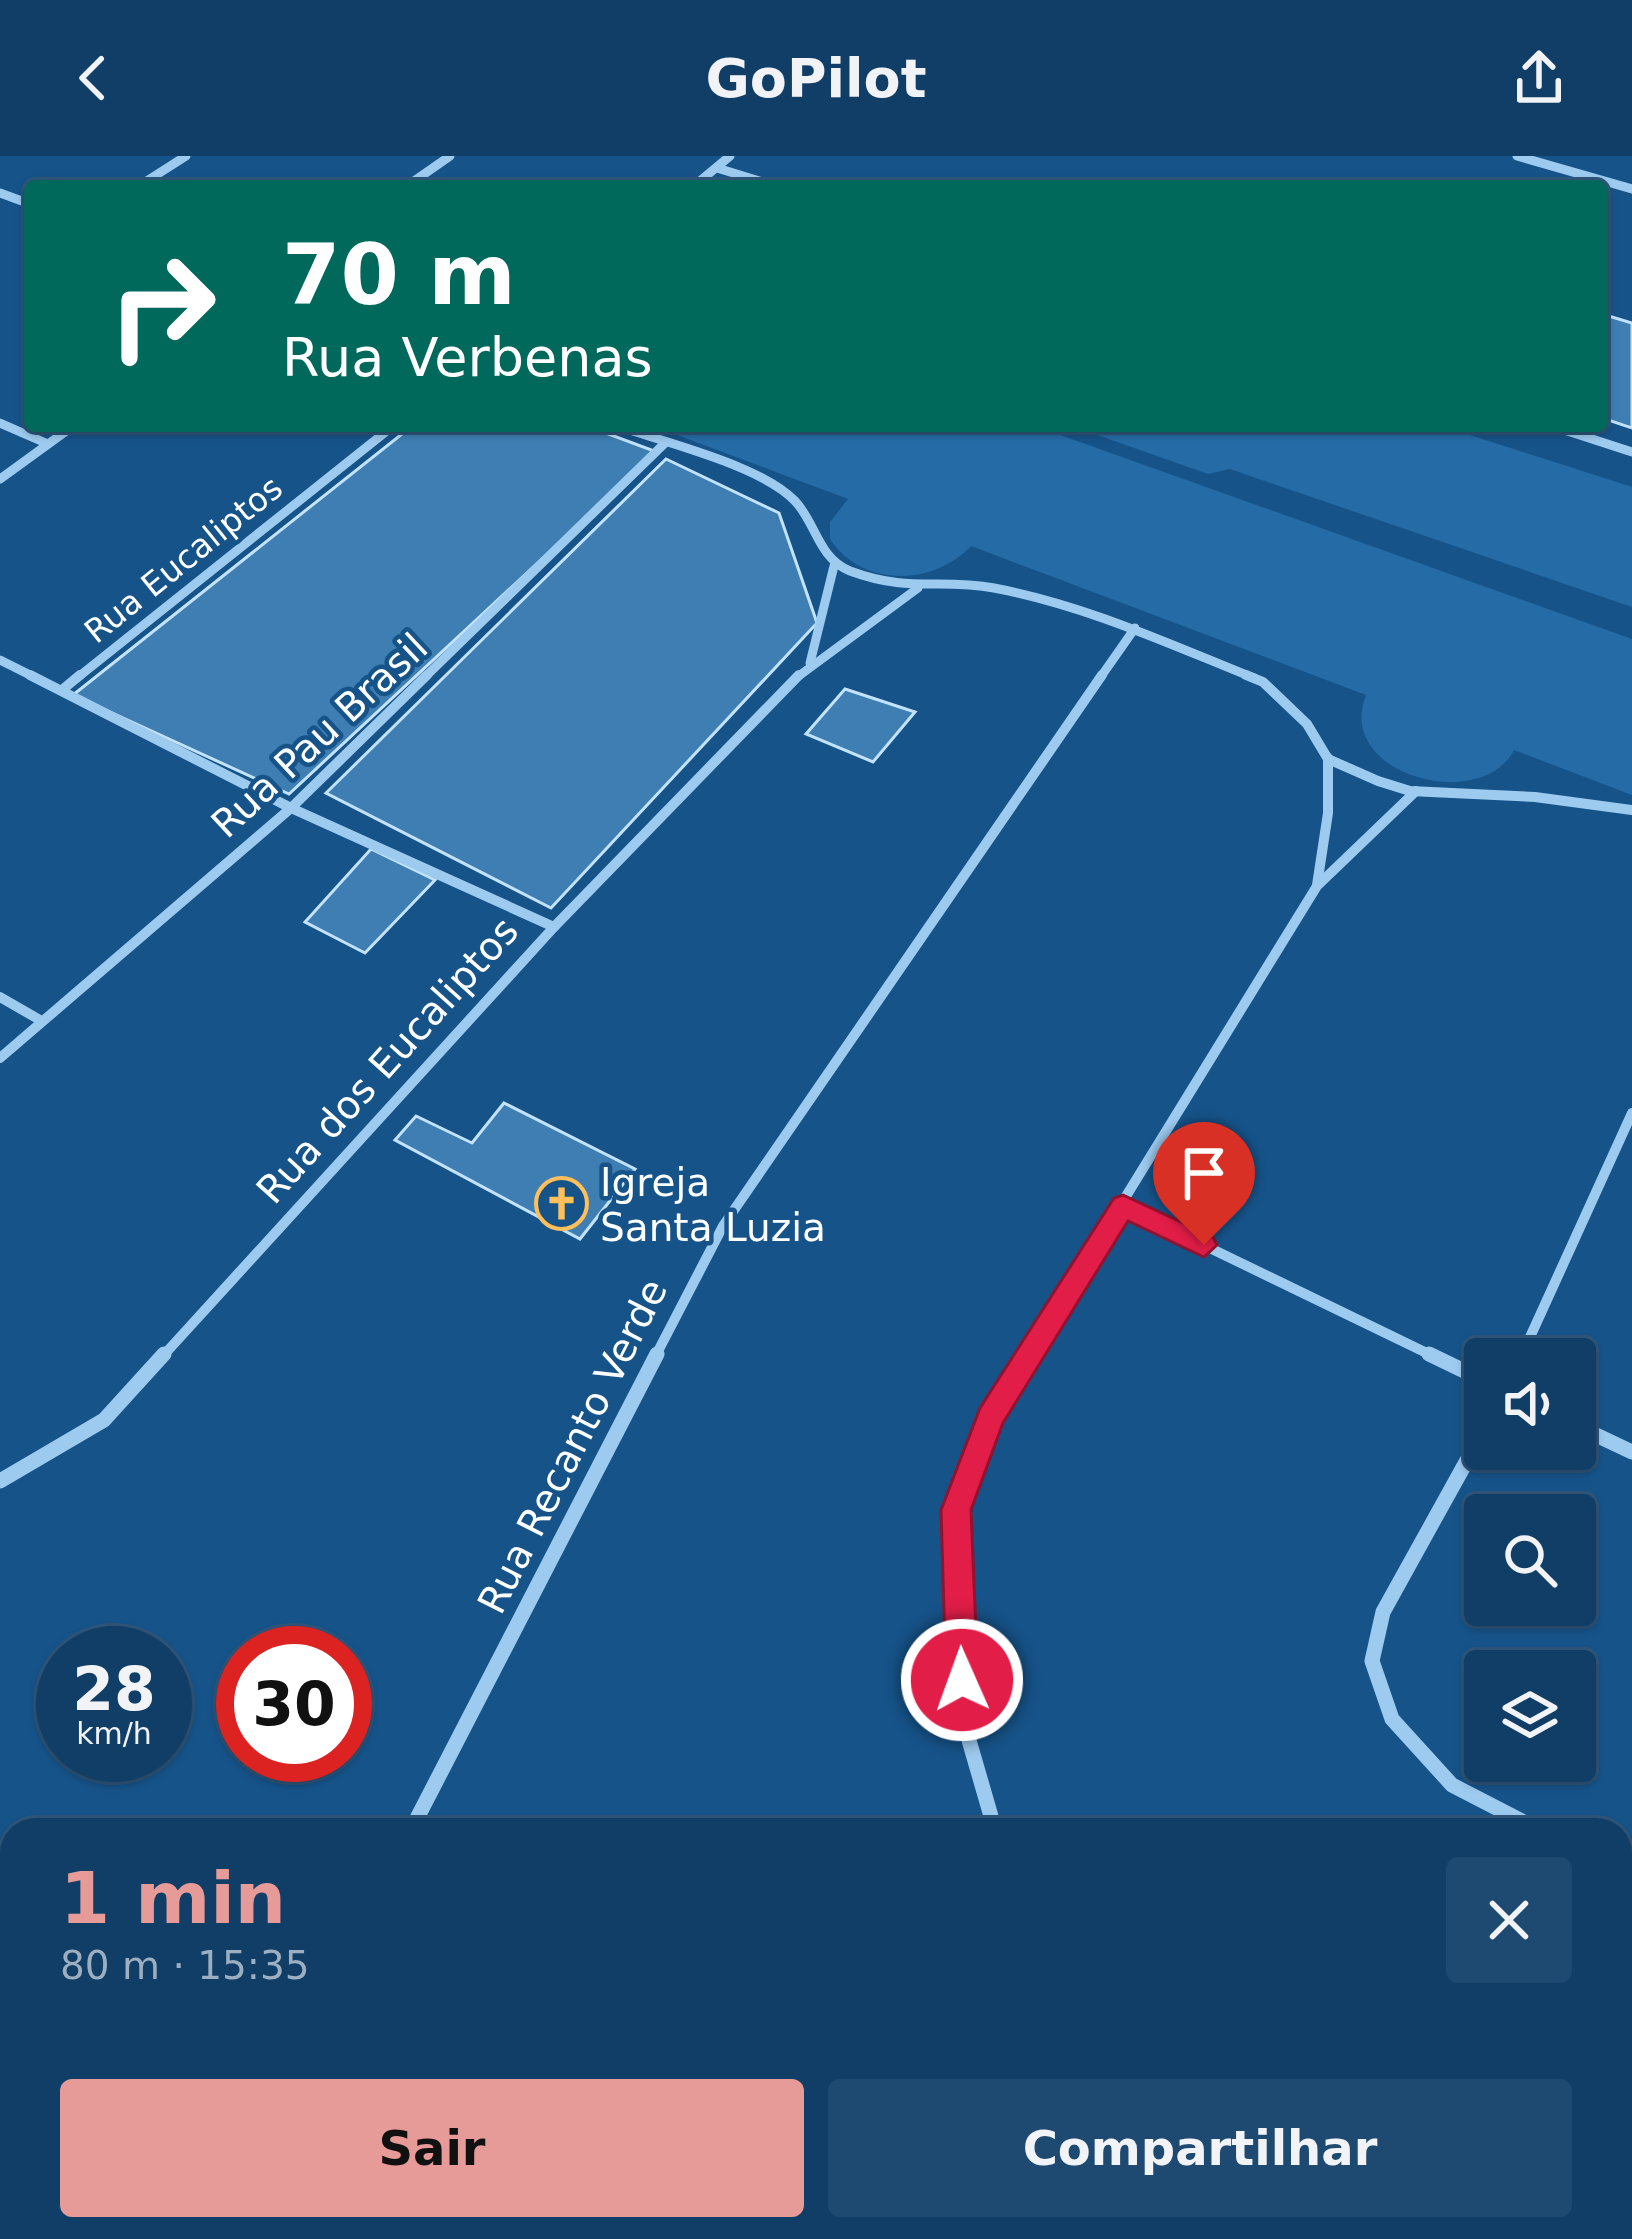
<!DOCTYPE html>
<html lang="pt">
<head>
<meta charset="utf-8">
<style>
	body { margin:0; font-family:"DejaVu Sans",sans-serif; background:#1e4970; color:#f1f3f6; height:100vh; display:flex; flex-direction:column; font-size:45px; white-space:nowrap }
	* { box-sizing:border-box; margin:0 }
	p { font-size:39px; color:#9caec0 }
	.icon { flex:none; width:66px; height:66px; fill:none; stroke:currentColor; stroke-width:2; stroke-linecap:round; stroke-linejoin:round }
	.map { position:relative; flex:1; overflow:hidden }
	.sheet { position:absolute; left:0px; top:1662px; width:1632px; height:423px; display:flex; flex-direction:column; background:#103e67; border-radius:36px 36px 0 0; box-shadow:0 3px 9px #0004,0 0 0 3px #30577b }
	.sheet>* { flex:none }
	.guide { position:absolute; left:24px; top:24px; width:1584px; height:252px; border-radius:12px; box-shadow:0 3px 9px #0004,0 0 0 3px #30577b; background:#00695c; color:#fff; overflow:hidden }
	.buttons { position:absolute; left:1464px; top:1182px; display:grid; gap:24px }
	.buttons a { display:grid; place-items:center; width:132px; height:132px; border-radius:12px; background:#103e67; box-shadow:0 3px 9px #0004,0 0 0 3px #30577b; font-size:60px }
	.speed { position:absolute; left:36px; top:1470px; display:flex; gap:24px; font-size:60px; font-weight:700; text-align:center }
	.speed>* { display:grid; place-content:center; width:156px; height:156px; border-radius:50%; background:#103e67; box-shadow:0 3px 9px #0004,0 0 0 3px #30577b; line-height:1 }
	.speed small { font-size:30px; font-weight:400 }
	.speed .limit { border:18px solid #d22; background:#fff; color:#111 }
	.pin { position:absolute; display:grid; place-items:center; width:102px; height:102px; color:#fff; margin:-123px -51px; border-radius:50% 50% 50% 0; rotate:-45deg; box-shadow:0 0 12px #0007 }
	.pin .icon { rotate:45deg }
	.me { position:absolute; width:132px; margin:-66px; rotate:358deg; stroke-linejoin:round; filter:drop-shadow(0 0 9px #0008) }
	.turn { display:flex; align-items:center; gap:42px; height:252px; padding:0 60px; font-size:54px }
	.turn .icon { width:156px; height:156px; stroke-width:2.5 }
	.turn b { display:block; font-size:84px; line-height:102px }
	.round { display:grid; place-items:center; flex:none; width:126px; height:126px; border-radius:12px; background:#1e4970 }
	.summary { display:flex; align-items:center; justify-content:space-between; height:204px; padding:0 60px }
	h1 { font-size:72px; font-weight:800; line-height:90px; color:#e69b98 }
	.primary-button { display:flex; gap:24px; margin-top:auto; padding:24px 60px }
	.primary-button a { flex:1; height:138px; border-radius:12px; background:#e69b98; color:#111; font-size:48px; font-weight:800; line-height:138px; text-align:center }
	.primary-button a+a { background:#1e4970; color:#f1f3f6 }
	header { display:flex; justify-content:space-between; align-items:center; height:156px; padding:0 60px; background:#103e67; font-size:54px; font-weight:800 }
	.map>svg:first-child { display:block }
</style>
</head>
<body>
<header><svg class="icon" aria-label="back" viewBox="0 0 24 24"><path d="M15 5l-7 7 7 7"/></svg>GoPilot<svg class="icon" aria-label="share" viewBox="0 0 24 24"><path d="M12 15V3M7 8l5-5 5 5M5 13v7h14v-7"/></svg></header>
<div class="map">
<svg width="1632" height="2083" viewBox="0 0 1632 2083">
	<rect width="100%" height="100%" fill="#165389"/>
	<!-- green -->
	<g fill="#256ca6">
		<path d="M653 270H1035L1632 483V639L1514 594C1481 658 1334 619 1366 539L971 390C934 430 862 432 830 383V366L848 343Z"/>
		<path d="M1072 270H1442L1632 331V451L1230 313 1208 318Z"/>
	</g>
	<!-- building -->
	<g fill="#3e7eb2" stroke="#c3e2fb" stroke-width="3">
		<path d="M1602 158 1632 167V272L1602 262Z"/>
		<path d="M412 270H587L657 296 289 638 73 539Z"/>
		<path d="M666 303 779 357 817 467 551 752 326 637Z"/>
		<path d="M845 533 915 556 873 606 806 578Z"/>
		<path d="M371 693 435 724 365 797 305 766Z"/>
		<path d="M504 947 635 1013 580 1083 395 984 416 960 472 987Z"/>
	</g>
	<g fill="none" stroke-linecap="round" stroke-linejoin="round">
		<!-- street-far2 -->
		<g stroke="#9dcaef" stroke-width="9">
			<path d="M1517 0 1632 33"/>
			<path d="M717 12 776 30"/>
			<path d="M139 30 186 0"/>
			<path d="M407 30 450 0"/>
			<path d="M694 30 730 0"/>
			<path d="M0 37 30 48"/>
			<path d="M0 267 48 288"/>
			<path d="M618 270C666 287 760 309 795 345 816 367 818 402 850 415 909 437 940 422 994 432 1085 449 1169 488 1254 522"/>
			<path d="M1552 270 1632 296"/>
			<path d="M0 323 73 270"/>
			<path d="M0 504 36 522"/>
			<path d="M810 507 835 406"/>
			<path d="M77 522 393 270"/>
			<path d="M424 522 665 287"/>
			<path d="M796 522 918 432"/>
			<path d="M1100 522 1135 472"/>
		</g>
		<!-- street-far1 -->
		<g stroke="#9dcaef" stroke-width="10">
			<path d="M30 519 291 652 554 771"/>
			<path d="M1246 519 1263 526 1307 568 1328 603 1378 625 1410 635 1535 641 1632 654"/>
			<path d="M62 534 80 519"/>
			<path d="M1317 729 1328 657V602"/>
			<path d="M0 841 40 864"/>
			<path d="M0 902 291 652 427 519"/>
			<path d="M1123 1050 1435 1201"/>
			<path d="M162 1201 554 771 799 519"/>
			<path d="M655 1201 723 1070 1102 519"/>
			<path d="M1027 1201 1317 730 1416 635"/>
			<path d="M1521 1201 1632 957"/>
		</g>
		<!-- street -->
		<g stroke="#9dcaef" stroke-width="15">
			<path d="M1429 1198 1485 1225"/>
			<path d="M1520 1203 1522 1198"/>
			<path d="M1575 1269 1632 1296"/>
			<path d="M1485 1272 1383 1456 1372 1505 1392 1563 1452 1629 1539 1674"/>
			<path d="M0 1325 104 1264 164 1198"/>
			<path d="M411 1674 657 1198"/>
			<path d="M995 1674 964 1567 956 1354 990 1261 1029 1198"/>
			<path d="M0 1707 12 1706"/>
			<path d="M1620 1716 1632 1723"/>
			<path d="M1356 2073 1372 2083"/>
			<path d="M221 2083 225 2073"/>
		</g>
	</g>
	<!-- route -->
	<path fill="#e11d48" stroke="#92132f" stroke-width="3" d="M1123 1039 1213 1081 1217 1089 1204 1101 1128 1065 1003 1267 971 1354 978 1524 973 1535 962 1540 951 1535 946 1524 941 1354 980 1252 1114 1042Z"/>
	<!-- icons -->
	<defs>
		<symbol id="church-ring" viewBox="-11 -11 22 22"><circle r="9.5" fill="#165389" stroke="#ffbf5a" stroke-width="1.5"/><path d="M-1.2-6h2.4v3.5h3.3v2.4h-3.3V6h-2.4V-.1h-3.3v-2.4h3.3Z" fill="#ffbf5a"/></symbol>
	</defs>
	<g fill-rule="evenodd">
		<use href="#church-ring" x="532" y="1018" width="59" height="59"/>
	</g>
	<g text-anchor="middle" stroke-width="9" stroke-linejoin="round" paint-order="stroke">
		<!-- far-street labels -->
		<g font-size="33" fill="#fff" stroke="#165389">
			<text transform="translate(183 403) rotate(-39)" y="12">Rua Eucaliptos</text>
		</g>
		<!-- street labels -->
		<g font-size="39" fill="#fff" stroke="#165389">
			<text transform="translate(319 579) rotate(-43)" y="14">Rua Pau Brasil</text>
			<text transform="translate(387 904) rotate(-48)" y="14">Rua dos Eucaliptos</text>
			<text transform="translate(572 1290) rotate(-63)" y="14">Rua Recanto Verde</text>
		</g>
		<!-- poi labels -->
		<g font-size="39" fill="#fff" stroke="#165389" text-anchor="start">
			<text x="600" y="1040">Igreja<tspan x="600" dy="45">Santa Luzia</tspan></text>
		</g>
	</g>
</svg>
<div class="buttons">
<a><svg class="icon" aria-label="sound" viewBox="0 0 24 24"><path d="M4 9h4l5-4v14l-5-4H4zM17 9q2 3 0 6"/></svg></a>
<a><svg class="icon" aria-label="search" viewBox="0 0 24 24"><circle cx="10" cy="10" r="6"/><path d="M15 15l6 6"/></svg></a>
<a><svg class="icon" aria-label="layers" viewBox="0 0 24 24"><path d="M12 4l9 5-9 5-9-5zM3 14l9 5 9-5"/></svg></a>
</div>
<div class="speed"><div>28<small>km/h</small></div><div class="limit">30</div></div>
<div class="pin" style="left:1204px;top:1089px;background:#d93025"><svg class="icon" aria-label="arrive" viewBox="0 0 24 24"><path d="M6 21V4h12l-3 4 3 4H6"/></svg></div>
<svg class="me" style="left:962px;top:1524px" viewBox="-20 -20 40 40"><circle r="17" fill="#e11d48" stroke="#fff" stroke-width="3"/><path d="M0-11L8 9 0 5-8 9z" fill="#fff"/></svg>
<div class="guide">
<div class="turn"><svg class="icon" aria-label="right" viewBox="0 0 24 24"><path d="M7 20v-9h11M14 6l5 5-5 5"/></svg><div><b>70 m</b>Rua Verbenas</div></div>
</div>
<section class="sheet">
<div class="summary"><div><h1>1 min</h1><p>80 m · 15:35</p></div><a class="round"><svg class="icon" aria-label="close" viewBox="0 0 24 24"><path d="M6 6l12 12M18 6L6 18"/></svg></a></div>
<div class="primary-button"><a>Sair</a><a>Compartilhar</a></div>
</section>
</div>
</body>
</html>
